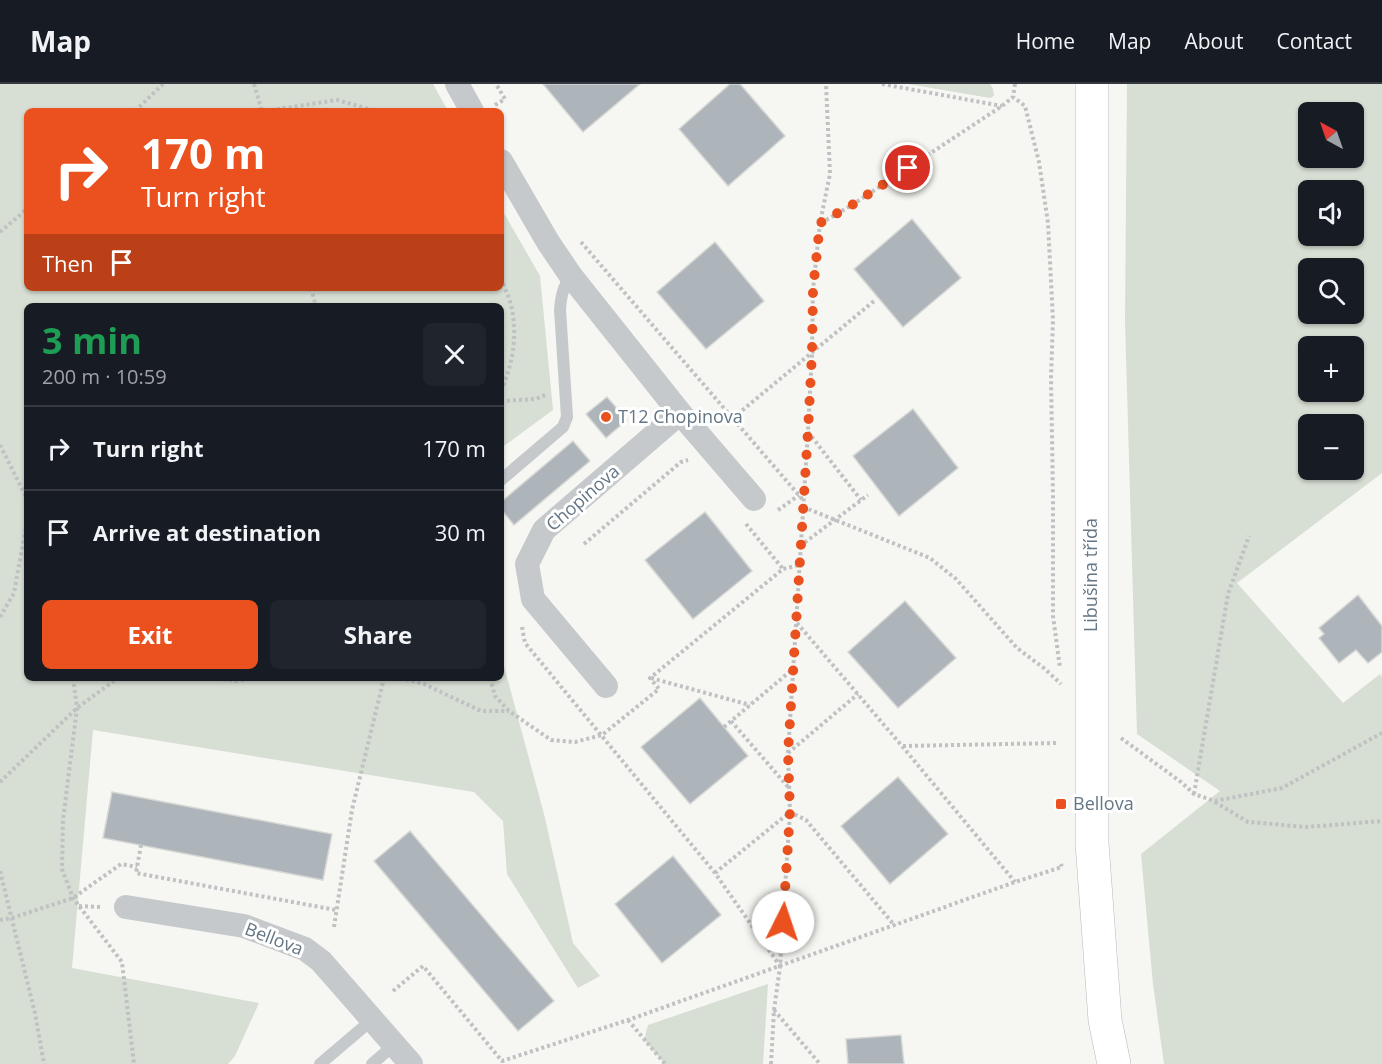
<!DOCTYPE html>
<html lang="en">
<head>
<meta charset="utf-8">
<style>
	body { margin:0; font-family:"Open Sans",sans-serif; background:#20242c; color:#f1f3f6; height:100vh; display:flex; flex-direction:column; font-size:22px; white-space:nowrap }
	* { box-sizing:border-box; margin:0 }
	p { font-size:20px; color:#9ea1a6 }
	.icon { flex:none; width:33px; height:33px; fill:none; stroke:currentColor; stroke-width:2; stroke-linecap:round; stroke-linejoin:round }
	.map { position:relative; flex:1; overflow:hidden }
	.drawer { position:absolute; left:24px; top:219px; width:480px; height:378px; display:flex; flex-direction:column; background:#171b24; border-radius:9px; box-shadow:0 2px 4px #0004 }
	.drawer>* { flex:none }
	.guide { position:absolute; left:24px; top:24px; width:480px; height:183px; border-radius:9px; box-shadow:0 2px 4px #0004; background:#ea511e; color:#fff; overflow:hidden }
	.needle { width:39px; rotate:320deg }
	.fabs { position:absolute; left:1298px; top:18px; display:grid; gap:12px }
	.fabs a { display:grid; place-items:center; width:66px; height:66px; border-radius:9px; background:#171b24; box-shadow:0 2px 4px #0004; font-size:30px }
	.pin { position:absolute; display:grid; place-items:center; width:51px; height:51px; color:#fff; margin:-26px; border:3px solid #fff; border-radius:50%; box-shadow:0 2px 6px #0007 }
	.me { position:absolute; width:66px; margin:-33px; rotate:4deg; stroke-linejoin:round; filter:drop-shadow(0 0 4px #0008) }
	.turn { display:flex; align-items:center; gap:21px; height:126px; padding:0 18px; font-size:27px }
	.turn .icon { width:78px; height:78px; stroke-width:2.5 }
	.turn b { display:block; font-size:42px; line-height:51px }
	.then { display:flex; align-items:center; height:57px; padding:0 18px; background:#0003; gap:12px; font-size:22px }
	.round { display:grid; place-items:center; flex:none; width:63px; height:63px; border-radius:9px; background:#20242c }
	.head { display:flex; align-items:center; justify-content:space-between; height:102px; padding:0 18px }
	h1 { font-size:36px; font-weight:700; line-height:45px; color:#1e9e55 }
	.cta { display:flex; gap:12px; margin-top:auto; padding:12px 18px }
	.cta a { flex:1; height:69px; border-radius:9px; background:#ea511e; color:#fff; font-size:24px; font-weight:700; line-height:69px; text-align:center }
	.cta a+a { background:#20242c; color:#f1f3f6 }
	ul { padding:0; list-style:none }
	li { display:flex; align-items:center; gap:18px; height:84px; padding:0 18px; border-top:2px solid #363941 }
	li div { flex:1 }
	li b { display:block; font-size:22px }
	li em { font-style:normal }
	header { display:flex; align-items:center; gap:36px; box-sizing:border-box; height:84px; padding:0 30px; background:#171b24; border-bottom:2px solid #363941 }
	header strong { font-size:28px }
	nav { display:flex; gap:33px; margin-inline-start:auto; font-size:21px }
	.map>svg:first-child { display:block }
</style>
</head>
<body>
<header>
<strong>Map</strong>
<nav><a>Home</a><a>Map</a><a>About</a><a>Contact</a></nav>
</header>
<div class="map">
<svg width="1382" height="980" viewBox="0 0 1382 980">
	<rect width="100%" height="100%" fill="#f6f6f2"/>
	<!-- green -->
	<g fill="#d7ded3" fill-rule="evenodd">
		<path d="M0 0H433L448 27H27V204H501V124L540 192 553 326 501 364V222H27V594H501V571L544 730 573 859 600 892 578 904 507 790 503 737 474 708 93 646 72 884 259 919 235 972 228 980H0Z"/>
		<path d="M908 0H990L993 5 994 12 990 14Z"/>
		<path d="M1127 0H1382V389L1237 499 1343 619 1380 590 1382 593V980H1164L1153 900 1141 770 1220 707 1137 650 1125 237ZM1308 28H1353V74H1308ZM1308 106H1353V152H1308ZM1308 184H1353V230H1308ZM1308 262H1353V308H1308ZM1308 340H1353V386H1308Z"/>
		<path d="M768 900 763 980H665L644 956 648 941Z"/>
	</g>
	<!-- building -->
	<g fill="#adb5ba" stroke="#d7d7d5" stroke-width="1.5">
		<path d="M543 0H640L583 48Z"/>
		<path d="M730 0H740L785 52 728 102 679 45Z"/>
		<path d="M912 135 961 194 903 243 854 185Z"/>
		<path d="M715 158 764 217 706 265 657 208Z"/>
		<path d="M607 313 627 336 606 354 586 330Z"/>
		<path d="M913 325 958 384 899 432 853 372Z"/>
		<path d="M573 357 590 377 514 441 501 425V418Z"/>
		<path d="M705 428 752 487 693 535 645 476Z"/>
		<path d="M1358 511 1382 542V568L1368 579 1356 566 1339 579 1319 554 1324 550 1319 544Z"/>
		<path d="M905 517 956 574 898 624 848 568Z"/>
		<path d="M700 614 748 672 690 720 641 663Z"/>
		<path d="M898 693 948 750 890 800 841 742Z"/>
		<path d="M112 708 332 750 323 796 103 754Z"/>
		<path d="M410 747 554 917 518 947 374 777Z"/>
		<path d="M673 772 721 831 662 879 615 820Z"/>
		<path d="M901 951 904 980H848L846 955Z"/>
	</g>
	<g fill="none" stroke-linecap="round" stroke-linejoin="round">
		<defs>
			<path id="secondary" d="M1092 0V759L1105 936 1114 980"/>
		</defs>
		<!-- secondary casing -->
		<use href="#secondary" stroke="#b5bbbf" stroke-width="34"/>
		<!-- path -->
		<g stroke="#bfc1c3" stroke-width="4" stroke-dasharray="3 3" stroke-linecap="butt">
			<path d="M254 0 262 27"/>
			<path d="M882 0 1002 22"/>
			<path d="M1015 0 1013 13 1025 22 1039 78 1048 139 1053 236 1051 294 1053 413V532L1060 584"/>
			<path d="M495 21 505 15 496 0"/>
			<path d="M135 27 163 0"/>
			<path d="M265 27 337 16 376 27"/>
			<path d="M821 139 852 121 1002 22 1013 13"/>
			<path d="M0 148 27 125"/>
			<path d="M581 158 803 416"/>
			<path d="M501 194C504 203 509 212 511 221 518 252 513 279 501 307"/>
			<path d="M311 204 316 222"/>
			<path d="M501 317 536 315 547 310"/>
			<path d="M733 334 874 217"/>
			<path d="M808 348 861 416"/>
			<path d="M0 361 27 415"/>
			<path d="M803 423 930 474 956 495 1017 564 1045 585 1061 600"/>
			<path d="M778 426 799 411"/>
			<path d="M746 440 783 485"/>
			<path d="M584 460 681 378 688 376"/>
			<path d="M800 462 868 411"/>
			<path d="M0 533 14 509 27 437"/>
			<path d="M797 539 902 662 1015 798"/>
			<path d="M522 543 525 559 715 789 780 882"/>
			<path d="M73 594 77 624 63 736 62 785 73 814 122 878 134 980"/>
			<path d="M211 594 238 597 252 594"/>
			<path d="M400 594 424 600 481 627H509"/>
			<path d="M490 594 495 612 509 627 551 656 575 658 602 651 659 605 650 594 783 485 799 481"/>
			<path d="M651 594 750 621"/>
			<path d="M731 637 789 704"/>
			<path d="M724 643 793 585"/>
			<path d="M1121 654 1181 698 1194 710 1215 717 1282 704 1382 649"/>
			<path d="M903 662 1059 659"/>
			<path d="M788 669 858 610"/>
			<path d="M0 698 77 624 118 594"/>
			<path d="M1194 710 1228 510 1249 452"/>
			<path d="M1215 718 1248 738 1306 743 1382 737"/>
			<path d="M141 761 136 789 336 826"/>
			<path d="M0 787 35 929 44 980"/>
			<path d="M715 789 790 728 806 736 895 842"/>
			<path d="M79 822 101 823"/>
			<path d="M0 836 12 834 73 814 121 780 137 783"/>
			<path d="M334 843 352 726 384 594"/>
			<path d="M393 907 423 882 502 977 628 936 1015 798 1062 783 1061 780"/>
			<path d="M774 926 820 980"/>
			<path d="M628 936 665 980"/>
			<path d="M771 980 774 926 780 883 790 728 788 669 808 347 812 269 813 205 820 139 830 90 826 0"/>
		</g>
		<!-- lane -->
		<g stroke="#c6c9cc" stroke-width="12">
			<path d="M501 396 563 343 567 333 560 226C561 212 563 203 571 192"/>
			<path d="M320 980 373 935"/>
			<path d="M372 980 394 961"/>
		</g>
		<!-- street -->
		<g stroke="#c6c9cc" stroke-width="24">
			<path d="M457 0 472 27"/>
			<path d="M501 77 548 158 571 192 680 329 544 446 527 480 533 515 606 602"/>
			<path d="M680 329 754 415"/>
			<path d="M126 823 244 842 305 865 321 877 411 980"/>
		</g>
		<!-- secondary -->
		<use href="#secondary" stroke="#fff" stroke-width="33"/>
	</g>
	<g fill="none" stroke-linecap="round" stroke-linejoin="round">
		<!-- route -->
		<path stroke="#ea511e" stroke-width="10" stroke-dasharray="0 18" d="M783 838 790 728 788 669 808 347 812 269 813 206 820 139 852 121 908 84"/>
	</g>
	<!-- markers -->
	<g fill="#ea511e" stroke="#fff" stroke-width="2">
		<circle cx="606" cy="333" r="6"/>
		<rect x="1055" y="714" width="12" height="12" rx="3"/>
	</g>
	<g text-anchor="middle" stroke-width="6" stroke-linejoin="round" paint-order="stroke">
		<!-- poi labels -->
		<g font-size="18" fill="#647685" stroke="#fff" text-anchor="start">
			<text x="618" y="339">T12 Chopinova</text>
			<text x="1073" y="726">Bellova</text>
		</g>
		<!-- street labels -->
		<g font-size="18" fill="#647685" stroke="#fff">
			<text transform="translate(583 414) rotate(-41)" y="6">Chopinova</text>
			<text transform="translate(1091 491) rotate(-90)" y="6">Libušina třída</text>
			<text transform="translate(274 855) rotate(21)" y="6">Bellova</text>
		</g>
	</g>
</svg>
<div class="fabs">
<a><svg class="needle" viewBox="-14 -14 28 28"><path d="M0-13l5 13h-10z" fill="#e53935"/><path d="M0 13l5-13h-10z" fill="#9ea1a6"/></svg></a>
<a><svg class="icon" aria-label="sound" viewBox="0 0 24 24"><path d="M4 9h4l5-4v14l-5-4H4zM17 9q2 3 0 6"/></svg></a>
<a><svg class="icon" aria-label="search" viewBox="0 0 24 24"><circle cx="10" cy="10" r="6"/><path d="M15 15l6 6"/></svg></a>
<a>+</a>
<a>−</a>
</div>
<div class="pin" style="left:908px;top:84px;background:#d93025"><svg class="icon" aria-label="arrive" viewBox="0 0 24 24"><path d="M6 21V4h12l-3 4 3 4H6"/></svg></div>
<svg class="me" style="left:783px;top:838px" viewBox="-20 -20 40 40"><circle r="19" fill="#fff"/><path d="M0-13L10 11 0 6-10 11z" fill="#ea511e"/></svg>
<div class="guide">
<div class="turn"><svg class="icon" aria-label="right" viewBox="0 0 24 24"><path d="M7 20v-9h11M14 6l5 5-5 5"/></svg><div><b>170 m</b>Turn right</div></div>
<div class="then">Then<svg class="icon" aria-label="arrive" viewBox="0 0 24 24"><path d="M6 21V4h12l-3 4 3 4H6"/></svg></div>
</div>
<section class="drawer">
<div class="head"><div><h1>3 min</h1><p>200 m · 10:59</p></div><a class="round"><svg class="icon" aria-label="close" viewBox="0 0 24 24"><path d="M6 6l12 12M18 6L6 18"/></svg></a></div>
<ul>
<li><svg class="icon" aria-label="right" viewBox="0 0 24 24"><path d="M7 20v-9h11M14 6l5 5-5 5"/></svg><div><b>Turn right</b></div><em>170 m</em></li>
<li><svg class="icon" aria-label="arrive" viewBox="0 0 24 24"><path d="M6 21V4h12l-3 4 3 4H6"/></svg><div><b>Arrive at destination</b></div><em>30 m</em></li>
</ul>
<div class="cta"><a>Exit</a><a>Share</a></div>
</section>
</div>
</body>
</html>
